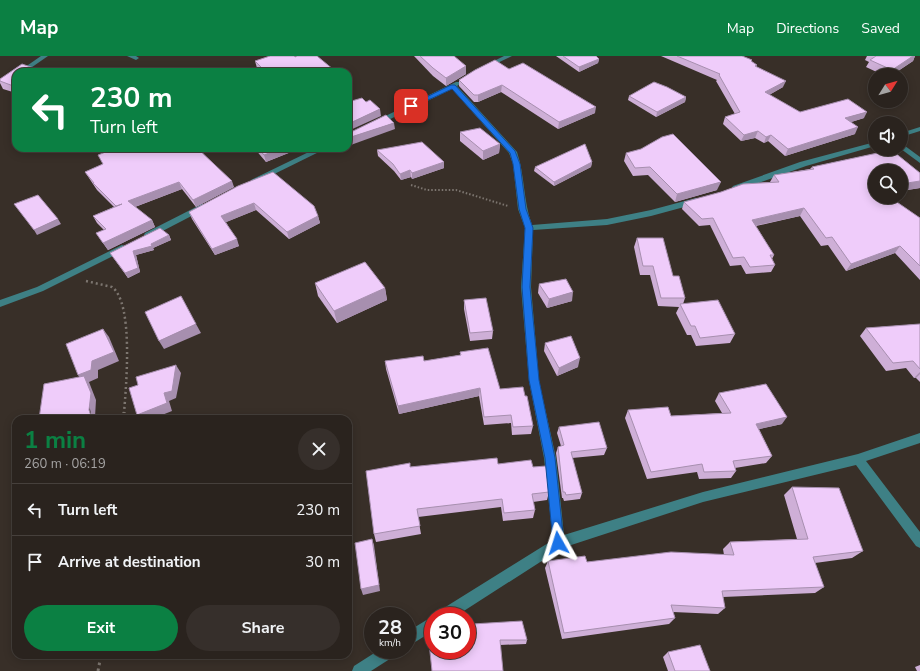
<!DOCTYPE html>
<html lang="en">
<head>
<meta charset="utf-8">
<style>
	body { margin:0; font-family:"Nunito Sans",sans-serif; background:#362f2b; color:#f1f3f6; height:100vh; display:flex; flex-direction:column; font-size:15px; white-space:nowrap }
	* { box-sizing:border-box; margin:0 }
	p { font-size:13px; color:#a5a4a4 }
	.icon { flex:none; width:22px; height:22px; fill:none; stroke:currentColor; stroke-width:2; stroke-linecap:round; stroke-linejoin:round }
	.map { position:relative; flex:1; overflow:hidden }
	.details { position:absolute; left:12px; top:359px; width:340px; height:244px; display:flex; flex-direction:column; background:#2a231e; border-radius:12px; box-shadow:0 2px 10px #0003,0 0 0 1px #46403c }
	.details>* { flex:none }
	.banner { position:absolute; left:12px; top:12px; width:340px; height:84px; border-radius:12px; box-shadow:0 2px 10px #0003,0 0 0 1px #46403c; background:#0b8043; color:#fff; overflow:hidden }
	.needle { width:26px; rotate:53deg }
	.buttons { position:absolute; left:868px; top:12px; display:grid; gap:8px }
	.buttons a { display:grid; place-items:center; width:40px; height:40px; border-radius:50%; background:#2a231e; box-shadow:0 2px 10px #0003,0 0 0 1px #46403c; font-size:20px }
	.speed { position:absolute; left:364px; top:551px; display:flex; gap:8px; font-size:20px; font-weight:700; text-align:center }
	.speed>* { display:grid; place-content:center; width:52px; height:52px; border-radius:50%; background:#2a231e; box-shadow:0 2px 10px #0003,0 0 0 1px #46403c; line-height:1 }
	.speed small { font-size:10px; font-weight:400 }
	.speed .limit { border:6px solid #d22; background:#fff; color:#111 }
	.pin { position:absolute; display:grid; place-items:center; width:34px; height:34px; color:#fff; margin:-17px; border-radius:8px; box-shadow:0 2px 6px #0006 }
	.me { position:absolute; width:44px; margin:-22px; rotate:354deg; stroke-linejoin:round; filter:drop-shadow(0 0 3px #0008) }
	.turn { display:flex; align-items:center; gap:14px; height:84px; padding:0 12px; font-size:18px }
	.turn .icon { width:52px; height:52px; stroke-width:2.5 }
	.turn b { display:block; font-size:28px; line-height:34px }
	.round { display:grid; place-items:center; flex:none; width:42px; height:42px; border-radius:21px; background:#362f2b }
	.headline { display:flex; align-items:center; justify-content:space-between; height:68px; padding:0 12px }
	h1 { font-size:24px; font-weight:700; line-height:30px; color:#0b8043 }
	.action { display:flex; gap:8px; margin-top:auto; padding:8px 12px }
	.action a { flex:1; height:46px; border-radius:24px; background:#0b8043; color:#fff; font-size:16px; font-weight:700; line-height:46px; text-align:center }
	.action a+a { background:#362f2b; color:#f1f3f6 }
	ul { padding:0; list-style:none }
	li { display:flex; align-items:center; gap:12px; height:52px; padding:0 12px; border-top:1px solid #46403c }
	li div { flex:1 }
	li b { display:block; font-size:15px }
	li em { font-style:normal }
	header { display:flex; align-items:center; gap:24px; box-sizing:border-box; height:56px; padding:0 20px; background:#0b8043; color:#fff }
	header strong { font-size:19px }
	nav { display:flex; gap:22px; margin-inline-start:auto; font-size:14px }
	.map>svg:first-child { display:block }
</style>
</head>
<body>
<header>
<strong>Map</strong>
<nav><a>Map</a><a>Directions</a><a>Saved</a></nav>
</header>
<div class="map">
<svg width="920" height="615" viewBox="0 0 920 615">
	<rect width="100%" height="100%" fill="#382f28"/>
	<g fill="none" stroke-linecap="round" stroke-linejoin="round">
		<!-- path-far2 -->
		<path stroke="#7d7670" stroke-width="2" stroke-dasharray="1.5 2" stroke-linecap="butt" d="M411 129 427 134H456L508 150"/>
		<!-- path-far1 -->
		<path stroke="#7d7670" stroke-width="2.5" stroke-dasharray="2 3" stroke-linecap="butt" d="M86 225 112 231C134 247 126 331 124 357"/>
		<!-- path -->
		<g stroke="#7d7670" stroke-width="3" stroke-dasharray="2.5 3.5" stroke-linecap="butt">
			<path d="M124 363V356"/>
			<path d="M98 615 101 599"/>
		</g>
		<!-- minor -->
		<g fill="#3e8085" fill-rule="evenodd">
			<path d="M41 0H48L25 16H18Z"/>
			<path d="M127 0H136L139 2 136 4Z"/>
			<path d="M504 0H512L487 12 482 11Z"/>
			<path d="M456 26H460V28L457 30 517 96C525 120 523 144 532 169L607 163 651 154 696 142 700 145 699 147 651 160 607 169 533 174 531 231 539 325 556 402 564 479 703 436 858 398 920 377V387L866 405 920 476V492L916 490 856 409 703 446 562 492 456 560H438L439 555 553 484 544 402 529 325 521 231 525 172 518 153 513 108 509 97 452 33 380 68H374L373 66Z"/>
			<path d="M920 71V75L901 81V77Z"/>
			<path d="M875 86V90L806 110 739 134 736 135 732 132 733 130 800 106Z"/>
			<path d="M901 87 920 101V107L901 93Z"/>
			<path d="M317 92H327L258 126H252L251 124Z"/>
			<path d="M202 148 205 149V153L151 181 148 182 144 179 145 177Z"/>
			<path d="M122 189 125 190 126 192 125 194 43 235 0 251V244L37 231Z"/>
			<path d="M433 560V575L407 591V576Z"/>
			<path d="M379 594H398L396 599 371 615H352L354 610Z"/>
		</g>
	</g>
	<!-- wall -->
	<g fill="#ceafd7">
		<path d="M414 0H454L466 18 446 30 433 20Z"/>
		<path d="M556 0H596L599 3 598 7 579 16Z"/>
		<path d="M661 0H742L752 4V6L757 11 783 31 769 39 800 56 864 62 851 66 855 78 785 100 768 85 764 87 755 82 741 85 723 68 725 61 735 58 716 25 717 24Z"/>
		<path d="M867 0H915L913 5 892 19H883L866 11 869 6 865 4Z"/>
		<path d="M295 1 253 16V13L257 12 255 5Z"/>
		<path d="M509 13 595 57 558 73 501 36 478 46H474L459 30V24Z"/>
		<path d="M16 16V37L3 33 0 27V23Z"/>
		<path d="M629 40 686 41 685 46 656 61 628 44Z"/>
		<path d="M460 76 500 88 499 97 483 104 460 85Z"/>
		<path d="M202 92 199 93 234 131 196 151 182 133 135 151 152 164 155 171 108 194 96 177 104 174 97 167 93 160 114 151 97 134 85 116 103 108Z"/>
		<path d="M254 92H301L266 106Z"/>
		<path d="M327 92H341L330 96 327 94Z"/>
		<path d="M377 94 444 106V112L412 123 411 121 401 124 394 115 378 100Z"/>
		<path d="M887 95 889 97 894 96 920 117V132L901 135V115H875V141H900L896 146 920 162V224L895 197 846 215 828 189 821 190 800 160 756 170 774 199 772 203 775 209 771 216 746 218 741 209 730 210 710 169 699 170 682 153 684 146 721 136 743 128 770 126 774 119 810 113 812 111Z"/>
		<path d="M626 97 717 134 675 146 648 119 633 120 624 105Z"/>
		<path d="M592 106 591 111 554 130 534 115 535 111Z"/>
		<path d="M238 130 318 160 320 167 289 183 256 154 226 166 239 190 215 199 192 163 189 156Z"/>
		<path d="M169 179 171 184 153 192 154 194 136 199 140 216 128 222 110 197Z"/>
		<path d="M637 182 673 220 685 242 683 248 735 278 730 287 696 290 691 279H687L676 257 679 251 658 250 650 219H640L634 191Z"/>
		<path d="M315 227 385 232 387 244 337 267 318 240Z"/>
		<path d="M539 228 572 245 547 252 538 237Z"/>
		<path d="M464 244 493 275 492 283 470 285 464 253Z"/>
		<path d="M920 268V326L916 322H914L906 312 886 315 860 280 866 272Z"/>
		<path d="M545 287 578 311 557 320 544 295Z"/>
		<path d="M460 296 500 333 533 370 531 378 512 379 511 367 484 369 479 340 399 358 386 313 385 305H424L460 299Z"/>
		<path d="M719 337 782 368 759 373 772 400 766 407 735 412 736 415 731 422 699 423 697 416 647 423 625 362 628 354 671 360 722 357 715 345Z"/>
		<path d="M559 371 607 392 604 399 572 402 582 437 580 443 564 445 563 442H562L556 397 558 391 561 390 557 377Z"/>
		<path d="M498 408 533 411 549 436 547 444 533 446 535 454 533 462 503 465 501 451 418 461 421 478 376 486 374 478 410 411Z"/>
		<path d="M792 431 863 495 852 502 815 507 824 531 815 537 723 541 725 552 718 558 673 556 675 562 669 568 562 583 545 512 548 505 587 506 724 499 723 493 730 486 797 483 784 439Z"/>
		<path d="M467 571 527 584 526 588 500 589Z"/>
		<path d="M668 596 710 615H668L663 601Z"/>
		<path d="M920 609V615H917L915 611Z"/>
	</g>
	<!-- shaded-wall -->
	<g fill="#a78faf">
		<path d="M913 0H915L913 5 892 19H890L892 14Z"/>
		<path d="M599 3 598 7 579 16V11Z"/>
		<path d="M466 10V18L446 30V22Z"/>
		<path d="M334 14 335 16H328Z"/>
		<path d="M786 25 783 31 762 43 765 36Z"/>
		<path d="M502 29 501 36 478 46V39Z"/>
		<path d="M686 41 685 46 656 61 657 56Z"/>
		<path d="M596 51 595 57 558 73 559 66Z"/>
		<path d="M380 53 381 60 348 75V68Z"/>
		<path d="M867 56 864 62 842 69 845 62Z"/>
		<path d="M394 67 395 73 348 90V82Z"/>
		<path d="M858 71 855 78 785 100 788 93Z"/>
		<path d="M758 75 755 82 741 85 744 79Z"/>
		<path d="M771 79 768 85 764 87 766 81Z"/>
		<path d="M500 88 499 97 483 104V95Z"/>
		<path d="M282 92H301L266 106 264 99Z"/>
		<path d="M329 92H341L330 96Z"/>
		<path d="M444 106V112L412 123V117Z"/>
		<path d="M592 106 591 111 554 130V126Z"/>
		<path d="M410 114 411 121 401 124 400 118Z"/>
		<path d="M232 125 234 131 196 151 193 144Z"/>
		<path d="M920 125V132L901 135V128Z"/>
		<path d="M179 126 182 133 132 152 128 145Z"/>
		<path d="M721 126 717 134 675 146 677 138Z"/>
		<path d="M894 141H900L896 147 891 142Z"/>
		<path d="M254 147 256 154 224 167 221 160Z"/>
		<path d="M804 152 800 160 749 171 752 164Z"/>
		<path d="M318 160 320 167 289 183 287 176Z"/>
		<path d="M58 163 61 168 37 179 34 174Z"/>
		<path d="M152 164 155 171 108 194 103 187Z"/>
		<path d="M169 179 171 184 153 192 154 194 136 199 140 216 128 222 125 217 133 195 151 188Z"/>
		<path d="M237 183 239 190 215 199 212 193Z"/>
		<path d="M900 190 895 197 846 215 851 208Z"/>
		<path d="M385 232 387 244 337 267 334 255Z"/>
		<path d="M573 236 572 245 547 252 549 243Z"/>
		<path d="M196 268 201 277 164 293 159 285Z"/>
		<path d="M103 273 109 281 119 305 98 314V322L89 326 96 344 95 361 96 363H92L85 328 78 319 92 305Z"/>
		<path d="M580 302 578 311 557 320 559 312Z"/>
		<path d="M176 309 181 317 176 342 169 345 172 355 152 363H140L137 359 164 337Z"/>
		<path d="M920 316V318L916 322H914Z"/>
		<path d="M480 332 479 340 399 358 398 350Z"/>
		<path d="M787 361 782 368 751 375 756 368Z"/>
		<path d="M372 483 374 489 380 535 363 539 361 533Z"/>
	</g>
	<!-- building -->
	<g fill="#efccfa" stroke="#a78faf">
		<path d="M270 0H294L295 1 297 0H317L334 14 328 16H254H255L253 13 261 11 255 5Z"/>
		<path d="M420 0H454L466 10 446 22 433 12Z"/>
		<path d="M563 0H596L599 3 579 11Z"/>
		<path d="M677 0H742L752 4 751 5 757 9 755 10 786 25 765 36 800 56 848 43 867 56 845 62 858 71 788 93 771 79 766 81 758 75 744 79 725 61 740 56 719 19 720 18Z"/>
		<path d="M876 0H913L892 14 870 4Z"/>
		<path d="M495 4 509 13 523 7 596 51 559 66 502 29 478 39H474L459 24 475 14Z"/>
		<path d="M22 8 45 16H16V31L0 25V23Z"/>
		<path d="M654 26 667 31 686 41 657 56 629 40Z"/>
		<path d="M362 42 366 46 370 44 380 53 348 68V46Z"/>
		<path d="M386 59 394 67 348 82V76H351Z"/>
		<path d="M480 72 500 88 483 95 460 76Z"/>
		<path d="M673 78 721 126 677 138 650 111 635 112 626 97 641 93 662 81Z"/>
		<path d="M422 86 444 106 412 117 410 114 400 118 393 108 377 94Z"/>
		<path d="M585 88 592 106 554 126 535 111Z"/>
		<path d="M116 92H197L232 125 193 144 179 126 128 145 152 164 103 187 96 177 106 173 93 160 122 148 116 150 93 127H94L85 116 103 108 98 99Z"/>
		<path d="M258 92H282L264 99Z"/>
		<path d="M887 95 889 97 894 96 920 117V125L901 128V115H875V141H894L891 142 920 162V210L900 190 851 208 832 181 826 182 804 152 752 164 774 199H770L775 209 750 211 744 201 733 202 713 162 702 163 684 146 721 136 743 128 779 126 774 119 814 113 812 111Z"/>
		<path d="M273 116 314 150 318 160 287 176 254 147 221 160 237 183 212 193 189 156 238 130Z"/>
		<path d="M38 139 58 163 34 174 14 148Z"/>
		<path d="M160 172 169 179 151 188 152 190 133 195 138 212 125 217 110 197Z"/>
		<path d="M637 182H663L673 220H679L685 242H661L653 210H643Z"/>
		<path d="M365 206 385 232 334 255 315 227Z"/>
		<path d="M566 223 573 236 549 243 539 228Z"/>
		<path d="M181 240 196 268 159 285 145 256Z"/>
		<path d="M486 242 493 275 470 277 464 244Z"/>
		<path d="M718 244 735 278 700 282 695 270H691L680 248Z"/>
		<path d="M920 268V313L913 305 893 307 866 272Z"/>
		<path d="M103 273 114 296 92 305 91 314 78 319 66 288Z"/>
		<path d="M571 280 580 302 559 312 545 287Z"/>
		<path d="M488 292 500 333 523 331 525 340H527L533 370 513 371 511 359 484 361 480 332 398 350 385 305 423 300 424 305 461 299 460 296Z"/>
		<path d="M176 309 172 335 164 337 167 347 137 359 129 332 138 329 136 321Z"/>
		<path d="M84 320 91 337 89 354 92 363H39L44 328Z"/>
		<path d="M766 328 787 361 756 368 772 400 733 405 736 415 704 416 702 408 651 416 628 354 668 351 671 360 731 357 719 337Z"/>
		<path d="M599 366 607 392 571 396 582 437 566 439 565 436H563L558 391 564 389 559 371Z"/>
		<path d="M497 402 498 408 531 404 533 411 546 410 549 436 532 438 535 454 504 457 502 443 417 453 420 470 374 478 366 415 410 407V411Z"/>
		<path d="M792 431 839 432 863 495 813 501 824 531 722 535 725 552 671 549 675 562 564 577 548 505 585 500 587 506 671 496 734 499 730 486 808 483Z"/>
		<path d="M372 483 379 529 361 533 355 487Z"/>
		<path d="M522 565 527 584H500L503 615H432L428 577H433V594H467V571L473 570 472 568Z"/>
		<path d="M700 589 710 615H675L668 596Z"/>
	</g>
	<!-- route -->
	<path fill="#1a73e8" stroke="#114b97" d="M451 29H455L515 95 520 108 526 153 533 172 530 231 539 324 555 402 564 487 562 490 558 492 555 490 553 487 545 402 529 324 522 231 525 172 519 153 513 108 510 97 452 33 413 51 408 50Z"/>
</svg>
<div class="buttons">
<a><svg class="needle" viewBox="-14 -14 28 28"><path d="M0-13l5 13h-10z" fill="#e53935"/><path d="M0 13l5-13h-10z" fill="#a5a4a4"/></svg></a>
<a><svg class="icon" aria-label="sound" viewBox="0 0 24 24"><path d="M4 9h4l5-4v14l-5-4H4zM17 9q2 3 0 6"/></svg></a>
<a><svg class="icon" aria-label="search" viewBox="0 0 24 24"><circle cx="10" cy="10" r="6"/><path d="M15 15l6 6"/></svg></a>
</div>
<div class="speed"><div>28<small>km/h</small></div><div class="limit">30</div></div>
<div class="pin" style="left:411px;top:50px;background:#d93025"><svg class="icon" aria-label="arrive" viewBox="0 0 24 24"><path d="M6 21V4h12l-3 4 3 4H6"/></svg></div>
<svg class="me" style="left:558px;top:487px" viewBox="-20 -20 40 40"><path d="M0-17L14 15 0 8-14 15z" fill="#1a73e8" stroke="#fff" stroke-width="4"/></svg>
<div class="banner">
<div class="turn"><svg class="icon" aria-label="left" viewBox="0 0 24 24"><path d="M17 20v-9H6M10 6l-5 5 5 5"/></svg><div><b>230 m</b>Turn left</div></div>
</div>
<section class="details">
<div class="headline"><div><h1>1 min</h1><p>260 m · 06:19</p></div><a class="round"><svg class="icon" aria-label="close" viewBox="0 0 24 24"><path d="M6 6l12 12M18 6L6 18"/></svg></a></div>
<ul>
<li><svg class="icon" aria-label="left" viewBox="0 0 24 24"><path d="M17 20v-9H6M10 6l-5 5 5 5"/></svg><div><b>Turn left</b></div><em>230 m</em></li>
<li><svg class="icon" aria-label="arrive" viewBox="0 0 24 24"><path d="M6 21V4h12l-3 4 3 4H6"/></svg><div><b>Arrive at destination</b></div><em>30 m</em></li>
</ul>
<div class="action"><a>Exit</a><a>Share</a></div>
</section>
</div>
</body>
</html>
